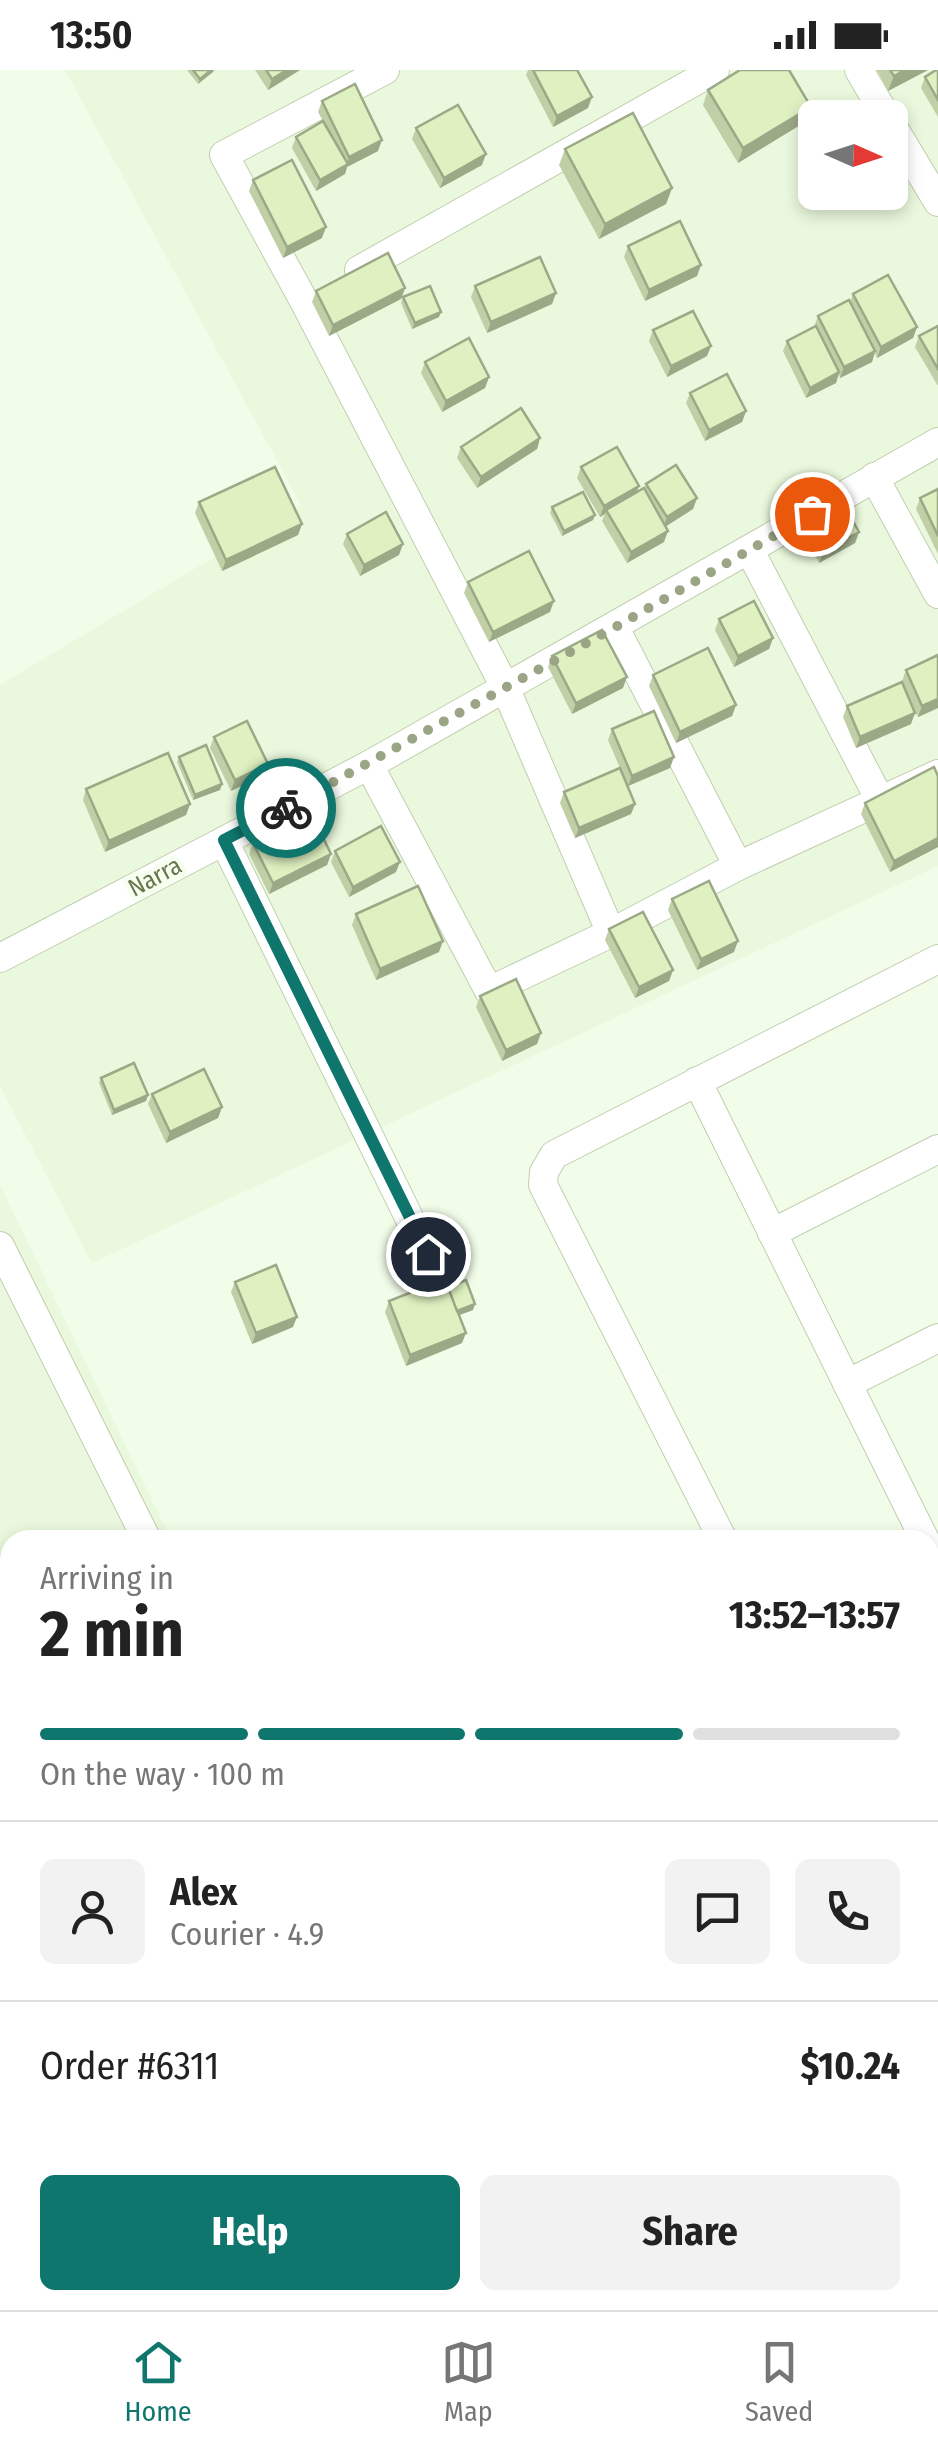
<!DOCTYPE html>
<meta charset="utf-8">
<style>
body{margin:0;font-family:"Fira Sans Condensed",sans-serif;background:#f2f2f2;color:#222;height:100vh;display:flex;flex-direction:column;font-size:38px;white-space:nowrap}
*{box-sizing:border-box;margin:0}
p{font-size:32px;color:#767676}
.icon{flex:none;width:55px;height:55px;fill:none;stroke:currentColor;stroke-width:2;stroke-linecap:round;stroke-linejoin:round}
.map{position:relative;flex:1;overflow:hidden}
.details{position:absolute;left:0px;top:1460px;width:940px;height:780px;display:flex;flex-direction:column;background:#fff;border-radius:30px 30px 0 0;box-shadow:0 5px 15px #0003}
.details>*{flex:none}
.needle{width:65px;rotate:93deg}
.tools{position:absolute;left:798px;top:30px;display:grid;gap:20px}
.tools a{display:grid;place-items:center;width:110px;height:110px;border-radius:15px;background:#fff;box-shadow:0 5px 15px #0003;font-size:50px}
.pin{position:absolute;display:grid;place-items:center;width:85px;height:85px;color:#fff;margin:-42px;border:5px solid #fff;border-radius:50%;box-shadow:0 2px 10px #0007}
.courier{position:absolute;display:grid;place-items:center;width:100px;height:100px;margin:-50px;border:8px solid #0f766e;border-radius:50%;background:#fff;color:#222;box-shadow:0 2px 12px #0007}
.summary em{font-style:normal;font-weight:700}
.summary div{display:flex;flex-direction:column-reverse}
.summary{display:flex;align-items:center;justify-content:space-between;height:170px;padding:0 40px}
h1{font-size:65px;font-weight:700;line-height:75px}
.bar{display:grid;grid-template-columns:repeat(4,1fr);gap:15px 10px;align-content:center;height:120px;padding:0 40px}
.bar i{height:12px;border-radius:8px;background:#e0e0e0}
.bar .current{background:#0f766e}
.bar p{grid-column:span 4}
.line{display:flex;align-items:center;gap:25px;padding:0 40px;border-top:2px solid #e0e0e0}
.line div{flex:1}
.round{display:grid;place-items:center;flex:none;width:105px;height:105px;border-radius:15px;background:#f2f2f2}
.primary-button{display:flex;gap:20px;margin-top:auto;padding:20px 40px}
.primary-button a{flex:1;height:115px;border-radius:15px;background:#0f766e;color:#fff;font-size:40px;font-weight:700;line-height:115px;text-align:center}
.primary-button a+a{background:#f2f2f2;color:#222}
.status{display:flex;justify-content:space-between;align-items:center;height:70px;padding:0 50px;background:#fff;direction:ltr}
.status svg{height:28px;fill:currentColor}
.dock{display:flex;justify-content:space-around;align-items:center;height:140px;border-top:2px solid #e0e0e0;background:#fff;font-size:28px;color:#767676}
.dock a{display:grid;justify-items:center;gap:5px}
.dock .current{color:#0f766e}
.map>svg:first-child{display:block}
.residential{fill:#eaf9dd;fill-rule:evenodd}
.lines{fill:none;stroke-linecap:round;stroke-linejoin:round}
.minor-casing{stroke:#c1ceaf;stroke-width:30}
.minor{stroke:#fff;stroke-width:28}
.wall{fill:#c0cfa6}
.shaded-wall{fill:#9ca987}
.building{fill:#dff1c1;stroke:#9ca987;stroke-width:2.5}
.done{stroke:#99a584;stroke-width:10;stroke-dasharray:0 18}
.route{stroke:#0f766e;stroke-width:12}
.labels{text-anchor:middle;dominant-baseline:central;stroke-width:10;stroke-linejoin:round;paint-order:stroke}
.street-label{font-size:25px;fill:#69764d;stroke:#f6ffef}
</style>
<div class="status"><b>13:50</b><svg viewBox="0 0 49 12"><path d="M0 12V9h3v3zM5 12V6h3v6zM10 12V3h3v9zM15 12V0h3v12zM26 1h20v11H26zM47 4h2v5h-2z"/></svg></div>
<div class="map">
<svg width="938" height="2240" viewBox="0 0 938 2240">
<rect width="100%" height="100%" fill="#f1fce9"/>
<g class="residential">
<path d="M65 0H938V796L92 1193 0 1016V615L301 435ZM815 48H890V122H815Z"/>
<path d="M0 1115 171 1470H10V2230H85L86 2240H0Z"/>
</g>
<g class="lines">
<defs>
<g id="minor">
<path d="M385 0 224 85 304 231 505 617 611 863"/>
<path d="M859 0 887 48"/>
<path d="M890 52 938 132"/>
<path d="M359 200 715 0"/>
<path d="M874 407 938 524"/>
<path d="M750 481 881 732"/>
<path d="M615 558 738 796"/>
<path d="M369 695 489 921 611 863 738 796 938 704"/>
<path d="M224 771 427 1184"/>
<path d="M0 888 369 695 938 372"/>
<path d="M697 1011 925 1470"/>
<path d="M772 1163 938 1079"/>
<path d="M0 1176 147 1470"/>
<path d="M847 1314 938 1268"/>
<path d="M723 1470 543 1115 544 1102 554 1085 938 889"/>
<path d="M930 1481 938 1497"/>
<path d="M0 1500 10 1520"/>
<path d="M0 1865 10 1885"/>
<path d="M930 1877 938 1893"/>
<path d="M930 1936 938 1932"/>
<path d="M930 1988 938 2004"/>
<path d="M85 2230 86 2240"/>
</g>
</defs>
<use href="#minor" class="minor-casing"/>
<use href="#minor" class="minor"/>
</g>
<g class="wall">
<path d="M187 0H214L198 14Z"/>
<path d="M255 0H300L268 20Z"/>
<path d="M528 0H577L588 38 553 57 526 5Z"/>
<path d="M877 0H928L888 21Z"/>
<path d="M938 0V47L921 18 925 7Z"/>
<path d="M708 20 805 52 738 93 703 35Z"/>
<path d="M322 31 378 81 347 97 345 104 316 121 292 78 296 67 323 51 318 42Z"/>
<path d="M416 58 482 95 440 118 412 69Z"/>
<path d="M565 79 672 118 666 134 599 169 559 95Z"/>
<path d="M253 110 322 168 283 188 249 121Z"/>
<path d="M628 176 697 206 645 231 624 187Z"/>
<path d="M475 216 556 223 552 234 487 263 471 227Z"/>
<path d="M405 218 401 229 329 266 312 232 316 221Z"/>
<path d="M853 224 917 257 913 268 877 288 875 283 872 292 840 308 839 305 836 313 806 328 783 281 787 271 814 257 818 246 850 232Z"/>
<path d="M403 227 439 247 412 259 401 233Z"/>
<path d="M938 256V316L915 277 919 266Z"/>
<path d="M653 260 711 276 707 286 667 307 649 271Z"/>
<path d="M425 292 489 307 485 318 442 342 421 303Z"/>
<path d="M690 323 746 341 742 352 705 371 686 333Z"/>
<path d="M540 368 537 379 477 418 457 388 461 377Z"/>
<path d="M581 397 637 422 644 419 646 414 697 428 693 439 665 457 664 472 627 493 602 451 605 444 600 447 577 408Z"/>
<path d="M938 419V484L916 439 920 428Z"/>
<path d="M199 432 302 454 298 465 222 501 195 443Z"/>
<path d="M552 437 595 445 593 450 562 466 550 443Z"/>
<path d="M805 450 859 462 855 473 819 493 802 460Z"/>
<path d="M347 464 399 485 360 506 343 474Z"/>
<path d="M468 512 550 542 489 572 464 523Z"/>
<path d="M719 549 773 568 769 579 734 597 715 560Z"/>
<path d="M938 585V638L918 647 902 611 906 600Z"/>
<path d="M552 586 623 618 572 644 548 597Z"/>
<path d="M653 605 736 635 732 646 676 673 649 616Z"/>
<path d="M847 636 911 654 856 678 843 647Z"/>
<path d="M612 659 670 698 628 716 635 734 631 744 575 768 560 733 564 722 620 698 608 670Z"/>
<path d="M214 667 264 705 231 721 210 678Z"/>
<path d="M179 687 222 714 220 720 193 730 177 692Z"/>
<path d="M938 706V777L890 802 861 744 865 733Z"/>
<path d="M86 719 190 734 186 745 105 782 83 730Z"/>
<path d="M253 773 331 784 327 795 269 824 249 784Z"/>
<path d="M335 781 396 802 349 827 331 792Z"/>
<path d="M672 829 734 882 697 900 668 840Z"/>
<path d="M356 844 439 882 376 910 352 855Z"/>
<path d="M609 859 673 900 669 911 635 928 605 870Z"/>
<path d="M480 926 541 963 537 974 502 991 476 937Z"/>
<path d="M101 1008 148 1025 146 1031 112 1045 99 1013Z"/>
<path d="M152 1024 222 1037 218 1048 166 1073 148 1034Z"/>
<path d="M235 1212 293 1257 252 1274 231 1222Z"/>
<path d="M448 1217 473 1240 459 1245 462 1273 406 1296 385 1242 389 1231Z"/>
<path d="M938 2102V2240H902L899 2230H930L938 2126 931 2110 933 2105Z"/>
<path d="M800 2230H861L859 2236 847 2240H804Z"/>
</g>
<g class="shaded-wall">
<path d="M211 0H214L213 2 198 14 200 9Z"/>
<path d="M287 0H300L268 20 272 9Z"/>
<path d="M905 0H928L888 21 894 6Z"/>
<path d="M592 27 588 38 553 57 557 46Z"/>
<path d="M811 37 805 52 738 93 743 78Z"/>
<path d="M382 70 378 81 347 97 345 104 316 121 320 110 347 95 349 87Z"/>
<path d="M486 84 482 95 440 118 444 108Z"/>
<path d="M672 118 666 134 599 169 605 154Z"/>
<path d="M326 157 322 168 283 188 287 177Z"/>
<path d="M701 195 697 206 645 231 649 220Z"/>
<path d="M405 218 401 229 329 266 333 255Z"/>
<path d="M556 223 552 234 487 263 491 252Z"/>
<path d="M441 242 439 247 412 259 415 253Z"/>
<path d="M917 257 913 268 877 288 881 277Z"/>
<path d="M711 276 707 286 667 307 671 296Z"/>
<path d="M875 281 872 292 840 308 844 297Z"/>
<path d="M839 302 836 313 806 328 810 318Z"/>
<path d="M489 307 485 318 442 342 446 331Z"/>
<path d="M746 341 742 352 705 371 709 360Z"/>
<path d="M540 368 537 379 477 418 481 407Z"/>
<path d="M639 416 635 427 606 440 605 444 600 447 604 436Z"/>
<path d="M697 428 693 439 663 458 667 447Z"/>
<path d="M595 445 593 450 562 466 564 461Z"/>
<path d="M302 454 298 465 222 501 226 490Z"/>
<path d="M668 461 664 472 627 493 631 482Z"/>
<path d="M859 462 855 473 819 493 823 482Z"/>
<path d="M403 474 399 485 360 506 364 495Z"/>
<path d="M554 531 550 542 489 572 493 562Z"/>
<path d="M773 568 769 579 734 597 738 586Z"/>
<path d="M627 607 623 618 572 644 576 633Z"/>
<path d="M938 629V638L918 647 922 636Z"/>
<path d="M736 635 732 646 676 673 680 662Z"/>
<path d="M915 643 911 654 856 678 860 667Z"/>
<path d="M674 687 670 698 628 716 632 706Z"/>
<path d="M268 694 264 705 231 721 235 710Z"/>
<path d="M222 714 220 720 193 730 195 725Z"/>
<path d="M190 734 186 745 105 782 109 771Z"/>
<path d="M635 734 631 744 575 768 579 758Z"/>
<path d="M938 768V777L890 802 894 791Z"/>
<path d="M331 784 327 795 269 824 273 813Z"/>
<path d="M400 792 396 802 349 827 353 817Z"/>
<path d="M443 871 439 882 376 910 380 899Z"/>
<path d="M738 871 734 882 697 900 701 889Z"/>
<path d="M673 900 669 911 635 928 639 917Z"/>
<path d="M541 963 537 974 502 991 506 980Z"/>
<path d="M148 1025 146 1031 112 1045 114 1040Z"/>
<path d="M222 1037 218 1048 166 1073 170 1062Z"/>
<path d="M475 1234 473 1240 454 1247 456 1241Z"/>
<path d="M297 1247 293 1257 252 1274 256 1263Z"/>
<path d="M466 1263 462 1273 406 1296 410 1285Z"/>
<path d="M938 2185V2195L930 2197V2188Z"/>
<path d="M758 2230H768L744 2240H739L740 2237Z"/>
<path d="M848 2230H861L859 2236 847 2240H819Z"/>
<path d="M938 2233V2240H917Z"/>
</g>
<g class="building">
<path d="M193 0H211L200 9Z"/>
<path d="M266 0H287L272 9Z"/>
<path d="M533 0H577L592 27 557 46Z"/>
<path d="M740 0H789L811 37 743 78 708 20Z"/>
<path d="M890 0H905L894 6Z"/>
<path d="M936 0H938V30L925 7Z"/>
<path d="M355 14 382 70 349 87 322 31Z"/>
<path d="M458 35 486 84 444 108 416 58Z"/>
<path d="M633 43 672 118 605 154 565 79Z"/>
<path d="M323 51 348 94 320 110 296 67Z"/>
<path d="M292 90 326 157 287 177 253 110Z"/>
<path d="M680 151 701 195 649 220 628 176Z"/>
<path d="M388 183 405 218 333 255 316 221Z"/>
<path d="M540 187 556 223 491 252 475 216Z"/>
<path d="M888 205 917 257 881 277 853 224Z"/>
<path d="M430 216 441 242 415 253 403 227Z"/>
<path d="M849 230 875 281 844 297 818 246Z"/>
<path d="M693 241 711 276 671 296 653 260Z"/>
<path d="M816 256 839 302 810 318 787 271Z"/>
<path d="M938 256V299L919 266Z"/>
<path d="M469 268 489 307 446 331 425 292Z"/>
<path d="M727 304 746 341 709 360 690 323Z"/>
<path d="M521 338 540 368 481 407 461 377Z"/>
<path d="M617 377 639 416 604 436 581 397Z"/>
<path d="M676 395 697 428 667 447 646 414Z"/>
<path d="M275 397 302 454 226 490 199 432Z"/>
<path d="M644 418 668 461 631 482 606 440Z"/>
<path d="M938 419V466L920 428Z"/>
<path d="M583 422 595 445 564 461 552 437Z"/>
<path d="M841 430 859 462 823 482 805 450Z"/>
<path d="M386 442 403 474 364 495 347 464Z"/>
<path d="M529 481 554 531 493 562 468 512Z"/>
<path d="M754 531 773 568 738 586 719 549Z"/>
<path d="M602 560 627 607 576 633 552 586Z"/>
<path d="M708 578 736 635 680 662 653 605Z"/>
<path d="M938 585V629L922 636 906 600Z"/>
<path d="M902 612 915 643 860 667 847 636Z"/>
<path d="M654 641 674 687 632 706 612 659Z"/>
<path d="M247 651 268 694 235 710 214 667Z"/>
<path d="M206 675 222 714 195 725 179 687Z"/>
<path d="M168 683 190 734 109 771 86 719Z"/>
<path d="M934 697 938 706V768L894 791 865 733Z"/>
<path d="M620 698 635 734 579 758 564 722Z"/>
<path d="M311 743 331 784 273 813 253 773Z"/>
<path d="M381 756 400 792 353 817 335 781Z"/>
<path d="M709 811 738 871 701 889 672 829Z"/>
<path d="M418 816 443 871 380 899 356 844Z"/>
<path d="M643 842 673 900 639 917 609 859Z"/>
<path d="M516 909 541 963 506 980 480 926Z"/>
<path d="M134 993 148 1025 114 1040 101 1008Z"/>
<path d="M204 999 222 1037 170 1062 152 1024Z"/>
<path d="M276 1195 297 1247 256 1263 235 1212Z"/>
<path d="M445 1209 466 1263 410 1285 389 1231Z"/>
<path d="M466 1210 475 1234 457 1241 448 1217Z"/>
<path d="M938 2102V2117L933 2105Z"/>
<path d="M938 2126V2185L930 2188V2129Z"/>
<path d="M938 2191V2233L917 2240H909L906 2230H930V2194Z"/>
<path d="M555 2230H570L574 2240H530Z"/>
<path d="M604 2230H622L626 2240H582Z"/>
<path d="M738 2230H758L740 2237Z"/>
<path d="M808 2230H848L819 2240H811Z"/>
</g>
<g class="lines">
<path class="done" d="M286 738 614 558 812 444"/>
<path class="route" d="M286 738 224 770 428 1184"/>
</g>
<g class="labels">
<g class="street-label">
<text transform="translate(155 807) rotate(-28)">Narra</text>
</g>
</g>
</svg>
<div class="tools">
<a><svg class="needle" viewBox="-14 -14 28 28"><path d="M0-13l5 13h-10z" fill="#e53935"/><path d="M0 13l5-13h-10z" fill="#767676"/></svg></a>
</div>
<div class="pin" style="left:812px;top:444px;background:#ea580c"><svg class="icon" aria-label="bag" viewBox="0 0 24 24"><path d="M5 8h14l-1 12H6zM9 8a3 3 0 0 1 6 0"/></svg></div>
<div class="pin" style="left:428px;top:1184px;background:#1f2937"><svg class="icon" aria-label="home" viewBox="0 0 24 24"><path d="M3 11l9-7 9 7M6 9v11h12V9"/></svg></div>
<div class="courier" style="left:286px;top:738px"><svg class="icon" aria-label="bike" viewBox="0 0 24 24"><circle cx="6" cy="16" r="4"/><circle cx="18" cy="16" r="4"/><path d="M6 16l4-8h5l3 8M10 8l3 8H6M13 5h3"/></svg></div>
<section class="details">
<div class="summary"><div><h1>2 min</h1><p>Arriving in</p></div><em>13:52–13:57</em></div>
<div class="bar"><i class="current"></i><i class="current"></i><i class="current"></i><i></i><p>On the way · 100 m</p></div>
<div class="line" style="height:180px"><a class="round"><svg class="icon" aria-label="person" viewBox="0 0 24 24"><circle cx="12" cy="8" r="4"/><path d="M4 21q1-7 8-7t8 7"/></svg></a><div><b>Alex</b><p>Courier · 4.9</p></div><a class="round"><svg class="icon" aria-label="chat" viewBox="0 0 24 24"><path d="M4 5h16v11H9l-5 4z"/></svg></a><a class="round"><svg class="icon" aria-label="phone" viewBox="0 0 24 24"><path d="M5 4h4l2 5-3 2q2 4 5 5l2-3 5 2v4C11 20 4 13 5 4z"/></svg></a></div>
<div class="line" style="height:130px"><div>Order #6311</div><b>$10.24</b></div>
<div class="primary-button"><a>Help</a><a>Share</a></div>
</section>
</div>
<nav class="dock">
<a class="current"><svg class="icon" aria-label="home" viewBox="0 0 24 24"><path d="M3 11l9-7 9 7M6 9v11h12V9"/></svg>Home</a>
<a><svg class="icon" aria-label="map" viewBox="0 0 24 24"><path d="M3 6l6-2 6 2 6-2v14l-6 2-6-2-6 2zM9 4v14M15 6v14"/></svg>Map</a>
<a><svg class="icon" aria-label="saved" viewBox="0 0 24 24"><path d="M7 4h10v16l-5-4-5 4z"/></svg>Saved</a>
</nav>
